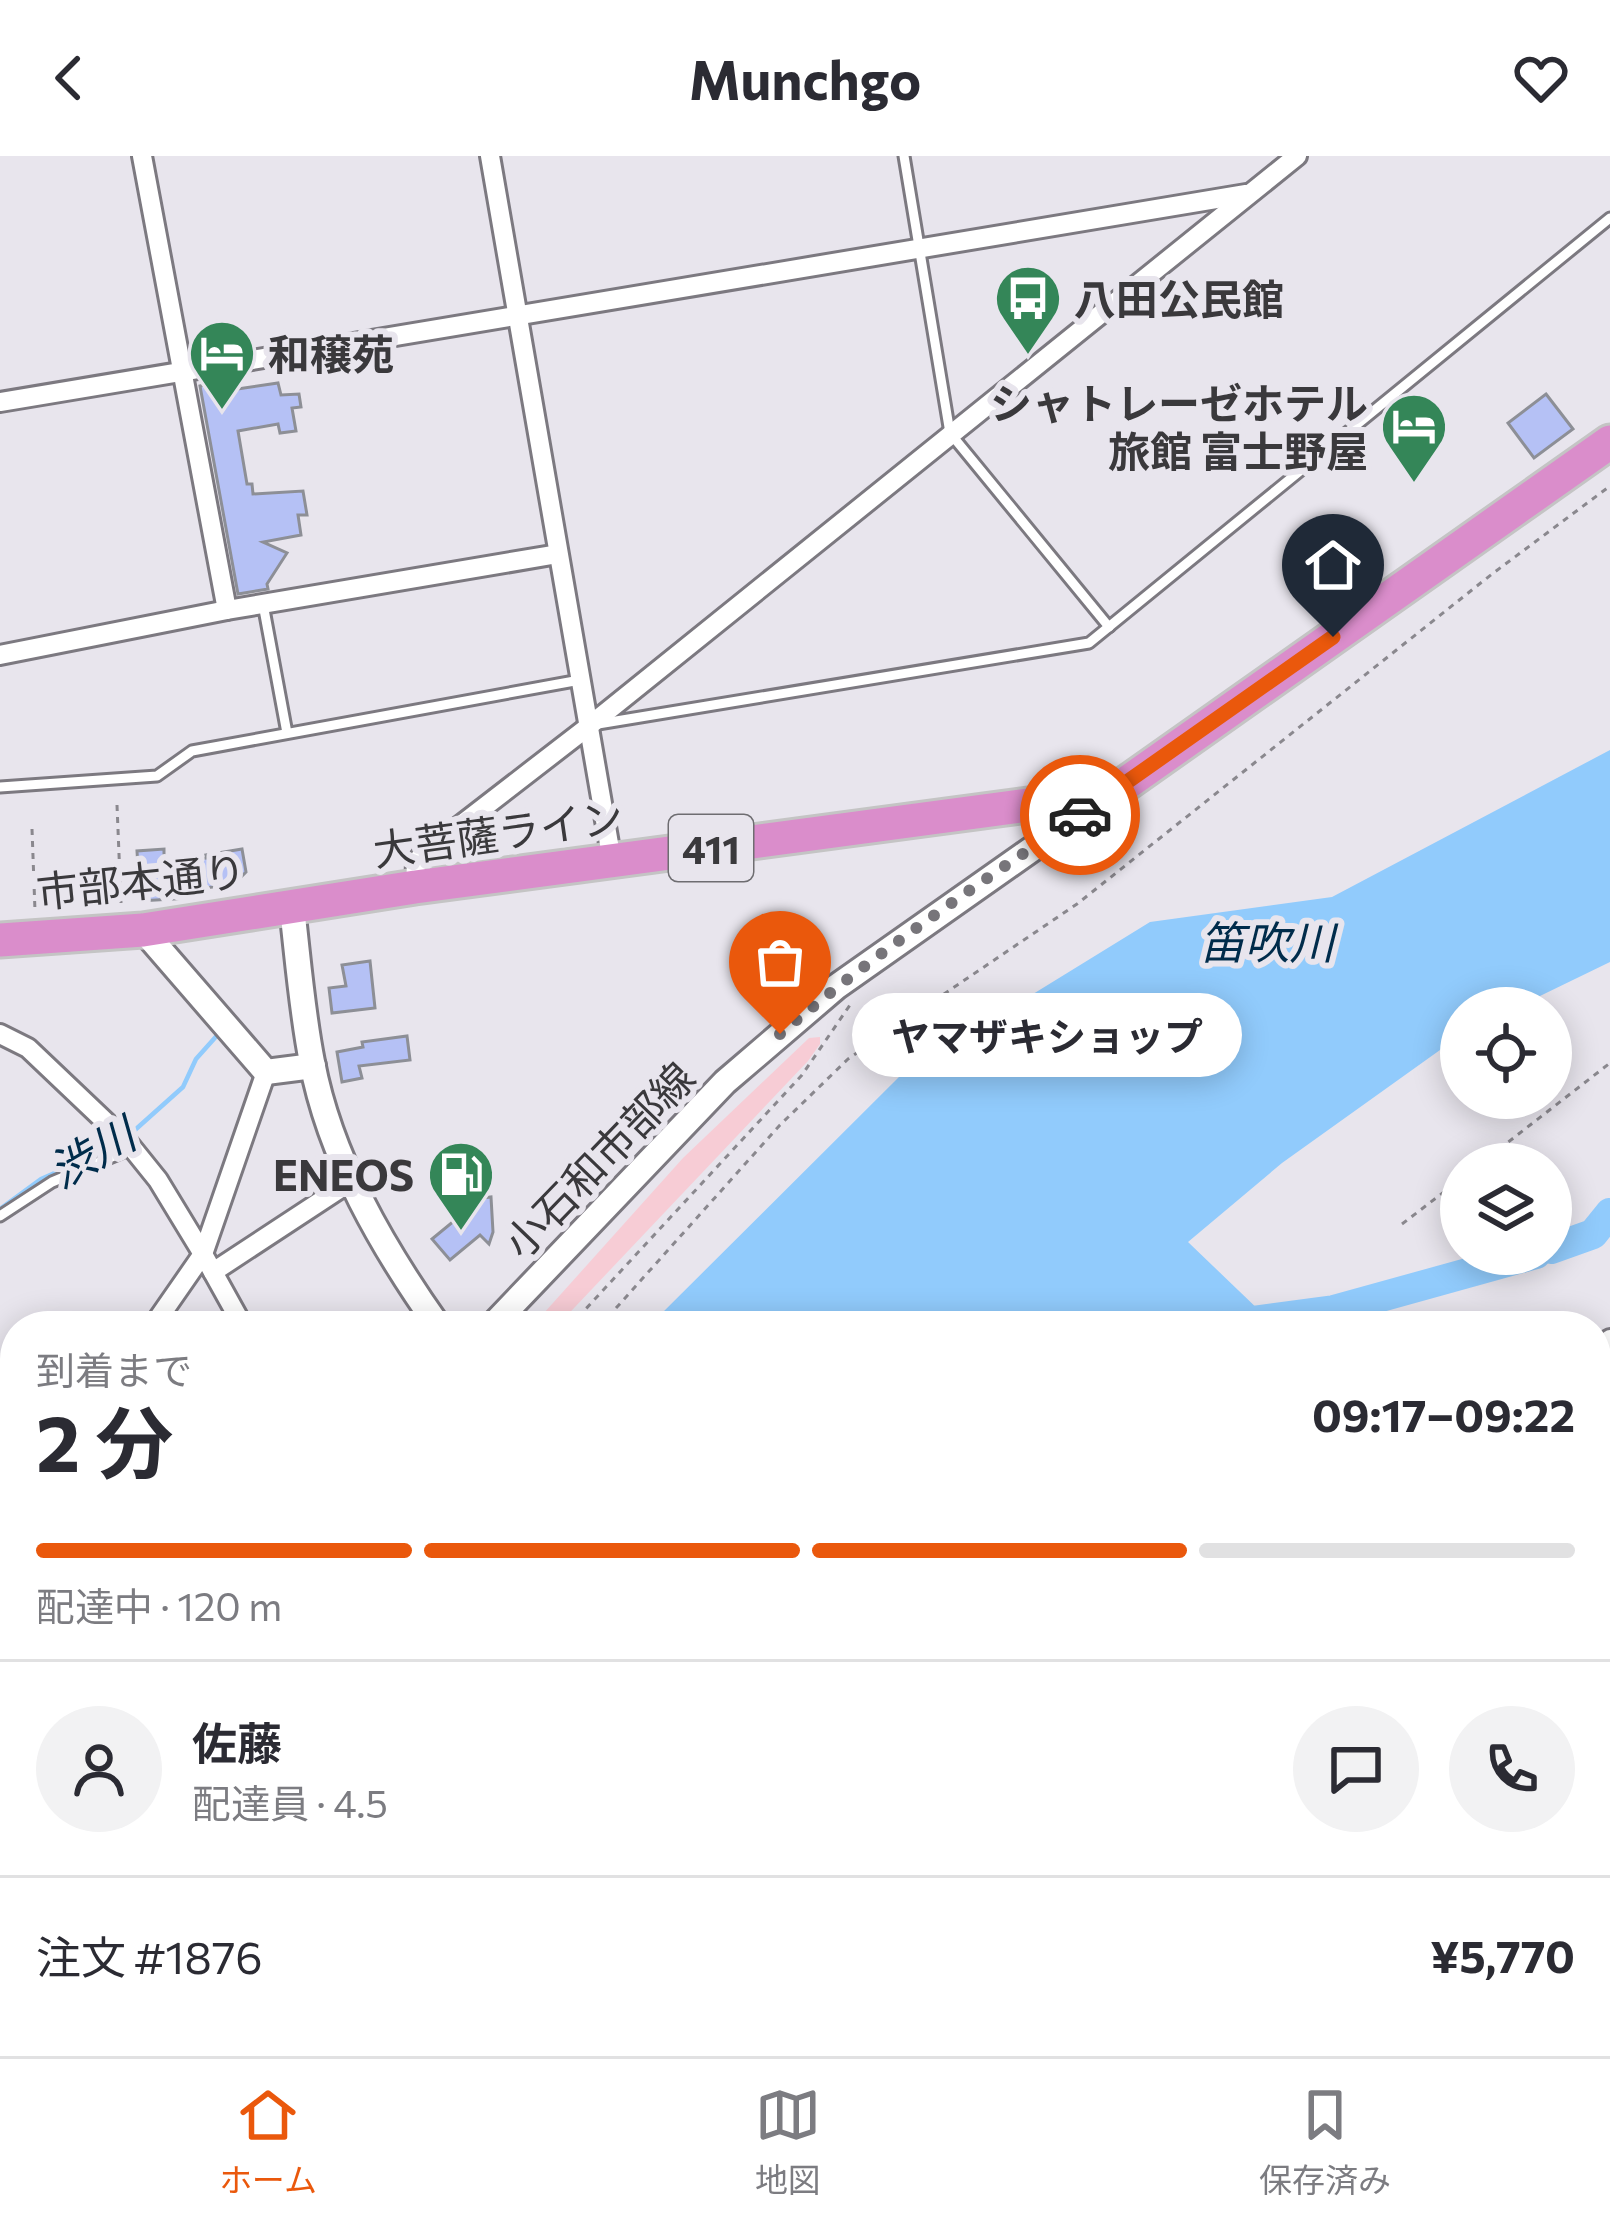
<!DOCTYPE html>
<html lang="ja">
<meta charset="utf-8">
<style>
body{margin:0;font-family:Commissioner,"Noto Sans JP",sans-serif;background:#f2f2f3;color:#2b2b33;height:100vh;display:flex;flex-direction:column;font-size:45px;white-space:nowrap}
*{box-sizing:border-box;margin:0}
p{font-size:39px;color:#7c7c81}
.icon{flex:none;width:66px;height:66px;fill:none;stroke:currentColor;stroke-width:2;stroke-linecap:round;stroke-linejoin:round}
.map{position:relative;flex:1;overflow:hidden}
.side{position:absolute;left:0px;top:1155px;width:1611px;height:747px;display:flex;flex-direction:column;background:#fff;border-radius:48px 48px 0 0;box-shadow:0 6px 30px #0003}
.side>*{flex:none}
.buttons{position:absolute;left:1440px;top:831px;display:grid;gap:24px}
.buttons a{display:grid;place-items:center;width:132px;height:132px;border-radius:50%;background:#fff;box-shadow:0 6px 30px #0003;font-size:60px}
.pin{position:absolute;display:grid;place-items:center;width:102px;height:102px;color:#fff;margin:-123px -51px;border-radius:50% 50% 50% 0;rotate:-45deg;box-shadow:0 0 12px #0007}
.pin .icon{rotate:45deg}
.courier{position:absolute;display:grid;place-items:center;width:120px;height:120px;margin:-60px;border:9px solid #ea580c;border-radius:50%;background:#fff;color:#222;box-shadow:0 3px 15px #0007}
.bubble{position:absolute;height:84px;border-radius:42px;background:#fff;box-shadow:0 6px 30px #0003;font-size:39px;font-weight:700;line-height:84px;text-align:center}
.summary em{font-style:normal;font-weight:700}
.summary div{display:flex;flex-direction:column-reverse}
.summary{display:flex;align-items:center;justify-content:space-between;height:204px;padding:0 36px}
h1{font-size:78px;font-weight:700;line-height:90px}
.bar{display:grid;grid-template-columns:repeat(4,1fr);gap:18px 12px;align-content:center;height:144px;padding:0 36px}
.bar i{height:15px;border-radius:9px;background:#e1e1e2}
.bar .selected{background:#ea580c}
.bar p{grid-column:span 4}
.line{display:flex;align-items:center;gap:30px;padding:0 36px;border-top:3px solid #e1e1e2}
.line div{flex:1}
.round{display:grid;place-items:center;flex:none;width:126px;height:126px;border-radius:63px;background:#f2f2f3}
header{display:flex;justify-content:space-between;align-items:center;height:156px;padding:0 36px;background:#fff;font-size:54px;font-weight:700}
.tabs{display:flex;justify-content:space-around;align-items:center;height:168px;border-top:3px solid #e1e1e2;background:#fff;font-size:33px;color:#7c7c81}
.tabs a{display:grid;justify-items:center;gap:6px}
.tabs .selected{color:#ea580c}
.map>svg:first-child{display:block}
.green{fill:#f7ccd5}
.water{fill:#91cbfc}
.lines{fill:none;stroke-linecap:round;stroke-linejoin:round}
.stream{stroke:#91cbfc;stroke-width:4.5}
.river{stroke:#91cbfc;stroke-width:30}
.building{fill:#b5c1f5;stroke:#8d8f96;stroke-width:3}
.lane-casing{stroke:#7c7980;stroke-width:15}
.street-casing{stroke:#7c7980;stroke-width:24}
.secondary-casing{stroke:#7c7980;stroke-width:30}
.highway-casing{stroke:#c4c4c4;stroke-width:39}
.path{stroke:#8a888e;stroke-width:3;stroke-dasharray:6 6;stroke-linecap:butt}
.lane{stroke:#fff;stroke-width:9}
.street{stroke:#fff;stroke-width:18}
.secondary{stroke:#fff;stroke-width:24}
.highway{stroke:#da8dcb;stroke-width:33}
.done{stroke:#77757a;stroke-width:12;stroke-dasharray:0 21.6}
.route{stroke:#ea580c;stroke-width:15}
.labels{text-anchor:middle;dominant-baseline:central;stroke-width:12;stroke-linejoin:round;paint-order:stroke}
.shield{fill:#e8e5ed;stroke:#6e6d71;stroke-width:3}
.shield-label{font-size:39px;font-weight:bold;fill:#3a393c}
.poi-label{font-size:42px;font-weight:bold;fill:#3a393c;stroke:#e8e5ed;text-anchor:start}
.street-label{font-size:42px;fill:#3a393c;stroke:#e8e5ed}
.water-label{font-size:45px;font-style:italic;fill:#002c4b;stroke:#e8e5ed}
</style>
<header><svg class="icon" aria-label="back" viewBox="0 0 24 24"><path d="M15 5l-7 7 7 7"/></svg>Munchgo<svg class="icon" aria-label="heart" viewBox="0 0 24 24"><path d="M12 20l-8-8c-3-5 5-10 8-4 3-6 11-1 8 4z"/></svg></header>
<div class="map">
<svg width="1610" height="1900" viewBox="0 0 1610 1900">
<rect width="100%" height="100%" fill="#e8e5ed"/>
<path class="green" d="M820 881V888L808 905 557 1170 535 1167 683 1002 809 882Z"/>
<g class="water">
<path d="M1610 594V806L1515 852H1461V879L1282 1007 1188 1086 1263 1158 1256 1170H649L900 920 1150 766 1332 741Z"/>
<path d="M30 1887H420L408 1900H20Z"/>
</g>
<g class="lines">
<g class="stream">
<path d="M126 982 183 931 196 903 221 875"/>
<path d="M0 1053 41 1023 118 989"/>
<path d="M1596 1227 1610 1217"/>
<path d="M1596 1350 1610 1358"/>
</g>
<g class="river">
<path d="M1551 1093 1593 1078 1610 1057"/>
<path d="M1215 1170 1334 1154 1536 1098"/>
</g>
</g>
<g class="building">
<path d="M223 225 224 235 278 227 281 239 299 238 301 251 292 252 296 275 280 277 278 268 238 275 247 328H252L253 338 303 335 307 359H298L301 379 263 386 287 397 267 428 268 433 238 438 200 230Z"/>
<path d="M1546 238 1573 273 1534 302 1508 267Z"/>
<path d="M164 693V704L207 702 206 699 242 693 246 716 235 727 189 735V742L140 745 137 695Z"/>
<path d="M370 805 375 852 332 857 329 832 346 830 342 809Z"/>
<path d="M407 880 410 904 359 910 362 922 342 926 337 896 363 891 362 886Z"/>
<path d="M491 1041 493 1076 489 1088 480 1079 450 1104 432 1083 465 1056 463 1044Z"/>
<path d="M6 1511 15 1518V1594L0 1618V1520Z"/>
</g>
<g class="lines">
<defs>
<g id="lane">
<path d="M904 0 950 277 1109 471"/>
<path d="M263 448 287 577"/>
<path d="M598 568 1089 487 1610 62"/>
<path d="M0 631 157 620 192 595 580 524"/>
<path d="M0 1060 52 1026 133 992"/>
<path d="M0 1270 15 1280"/>
<path d="M1596 1813 1610 1817"/>
<path d="M1596 1825 1610 1828"/>
</g>
<g id="street">
<path d="M142 0 227 454"/>
<path d="M490 0 612 705"/>
<path d="M0 246 1246 38"/>
<path d="M0 499 227 454 558 398"/>
<path d="M415 731 416 707 422 699 589 570 1297 0"/>
<path d="M0 878 28 892 129 988 158 1024 203 1098 243 1170"/>
<path d="M213 1116 353 1024"/>
<path d="M153 1170 203 1098 266 916"/>
<path d="M1596 1194 1610 1183"/>
<path d="M0 1393 15 1367"/>
<path d="M1596 1806 1610 1729"/>
<path d="M869 1887 883 1900"/>
<path d="M1068 1887 1077 1900"/>
<path d="M1575 1900 1578 1887"/>
</g>
<g id="secondary">
<path d="M292 752C298 803 302 856 312 906 330 1002 383 1092 438 1170"/>
<path d="M143 774 266 916 313 910"/>
<path d="M492 1170 725 926 836 831 1106 641"/>
<path d="M0 1769 15 1749"/>
<path d="M1155 1887 1198 1900"/>
<path d="M686 1900 700 1887"/>
</g>
<path id="highway" d="M0 784 143 774 415 731 1111 638 1610 286"/>
</defs>
<use href="#lane" class="lane-casing"/>
<use href="#street" class="street-casing"/>
<use href="#secondary" class="secondary-casing"/>
<use href="#highway" class="highway-casing"/>
<g class="path">
<path d="M117 649 121 747"/>
<path d="M32 673 35 755"/>
<path d="M1480 1008 1610 907"/>
<path d="M1402 1068 1461 1023"/>
<path d="M570 1170 802 919 852 846"/>
<path d="M600 1170 780 969 848 903 1077 748 1492 418 1610 330"/>
<path d="M0 1854 15 1835"/>
</g>
<use href="#lane" class="lane"/>
<use href="#street" class="street"/>
<use href="#secondary" class="secondary"/>
<use href="#highway" class="highway"/>
</g>
<g class="lines">
<path class="done" d="M780 878C875 797 977 729 1080 659"/>
<path class="route" d="M1080 659 1333 481"/>
</g>
<defs>
<symbol id="bus-pin" viewBox="-11 -11 22 30"><path d="M0 17L-7.5 6A9.5 9.5 0 1 1 7.5 6Z" fill="#348658" stroke="#e8e5ed"/><path d="M-5-6H5V4H4V6H2V4H-2V6H-4V4H-5ZM-3.5-4V0h7V-4ZM-3.5 1.2v1.5H-2V1.2ZM2 1.2v1.5H3.5V1.2Z" fill="#fff"/></symbol>
<symbol id="hotel-pin" viewBox="-11 -11 22 30"><path d="M0 17L-7.5 6A9.5 9.5 0 1 1 7.5 6Z" fill="#348658" stroke="#e8e5ed"/><path d="M-6-4.5h1.5V1H6V5H4.5V3h-9V5H-6ZM-4 0a1.8 1.8 0 1 1 3.6 0ZM.5 0V-2.5h3Q6-2.5 6 0Z" fill="#fff"/></symbol>
<symbol id="fuel-pin" viewBox="-11 -11 22 30"><path d="M0 17L-7.5 6A9.5 9.5 0 1 1 7.5 6Z" fill="#348658" stroke="#e8e5ed"/><path d="M-5.5-6h7V0h2V4h1.3V-2.5L3-4.5l.8-.8L6-3V5H2.5V1h-1V6h-7ZM-4.2-4.7v3.2H.2V-4.7Z" fill="#fff"/></symbol>
</defs>
<g fill-rule="evenodd">
<use href="#bus-pin" x="990" y="104" width="76" height="104"/>
<use href="#hotel-pin" x="184" y="159" width="76" height="104"/>
<use href="#hotel-pin" x="1376" y="232" width="76" height="104"/>
<use href="#fuel-pin" x="423" y="980" width="76" height="104"/>
</g>
<g class="labels">
<rect class="shield" x="669" y="659" width="84" height="66" rx="9"/>
<g class="shield-label">
<text x="711" y="692">411</text>
</g>
<g class="poi-label">
<text x="1074" y="142">八田公民館</text>
<text x="268" y="197">和穣苑</text>
<text x="1368" y="246" text-anchor="end">シャトレーゼホテル<tspan x="1368" dy="48">旅館 富士野屋</tspan></text>
<text x="414" y="1018" text-anchor="end">ENEOS</text>
</g>
<g class="street-label">
<text transform="translate(498 676) rotate(-8)">大菩薩ライン</text>
<text transform="translate(141 724) rotate(-6)">市部本通り</text>
<text transform="translate(598 1003) rotate(-46)">小石和市部線</text>
</g>
<g class="water-label">
<text x="1267" y="784">笛吹川</text>
<text transform="translate(91 995) rotate(-30)">渋川</text>
</g>
</g>
</svg>
<div class="buttons">
<a><svg class="icon" aria-label="locate" viewBox="0 0 24 24"><circle cx="12" cy="12" r="6"/><path d="M12 2v4M12 18v4M2 12h4M18 12h4"/></svg></a>
<a><svg class="icon" aria-label="layers" viewBox="0 0 24 24"><path d="M12 4l9 5-9 5-9-5zM3 14l9 5 9-5"/></svg></a>
</div>
<div class="pin" style="left:780px;top:878px;background:#ea580c"><svg class="icon" aria-label="bag" viewBox="0 0 24 24"><path d="M5 8h14l-1 12H6zM9 8a3 3 0 0 1 6 0"/></svg></div>
<div class="pin" style="left:1333px;top:481px;background:#1f2937"><svg class="icon" aria-label="home" viewBox="0 0 24 24"><path d="M3 11l9-7 9 7M6 9v11h12V9"/></svg></div>
<div class="courier" style="left:1080px;top:659px"><svg class="icon" aria-label="car" viewBox="0 0 24 24"><path d="M5 17H2v-5l4-1 3-4h7l3 4 3 1v5h-3M9 17h6M6 11h13"/><circle cx="7" cy="17" r="2"/><circle cx="17" cy="17" r="2"/></svg></div>
<div class="bubble" style="left:852px;top:837px;width:390px">ヤマザキショップ</div>
<section class="side">
<div class="summary"><div><h1>2 分</h1><p>到着まで</p></div><em>09:17–09:22</em></div>
<div class="bar"><i class="selected"></i><i class="selected"></i><i class="selected"></i><i></i><p>配達中 · 120 m</p></div>
<div class="line" style="height:216px"><a class="round"><svg class="icon" aria-label="person" viewBox="0 0 24 24"><circle cx="12" cy="8" r="4"/><path d="M4 21q1-7 8-7t8 7"/></svg></a><div><b>佐藤</b><p>配達員 · 4.5</p></div><a class="round"><svg class="icon" aria-label="chat" viewBox="0 0 24 24"><path d="M4 5h16v11H9l-5 4z"/></svg></a><a class="round"><svg class="icon" aria-label="phone" viewBox="0 0 24 24"><path d="M5 4h4l2 5-3 2q2 4 5 5l2-3 5 2v4C11 20 4 13 5 4z"/></svg></a></div>
<div class="line" style="height:156px"><div>注文 #1876</div><b>¥5,770</b></div>
</section>
</div>
<nav class="tabs">
<a class="selected"><svg class="icon" aria-label="home" viewBox="0 0 24 24"><path d="M3 11l9-7 9 7M6 9v11h12V9"/></svg>ホーム</a>
<a><svg class="icon" aria-label="map" viewBox="0 0 24 24"><path d="M3 6l6-2 6 2 6-2v14l-6 2-6-2-6 2zM9 4v14M15 6v14"/></svg>地図</a>
<a><svg class="icon" aria-label="saved" viewBox="0 0 24 24"><path d="M7 4h10v16l-5-4-5 4z"/></svg>保存済み</a>
</nav>
